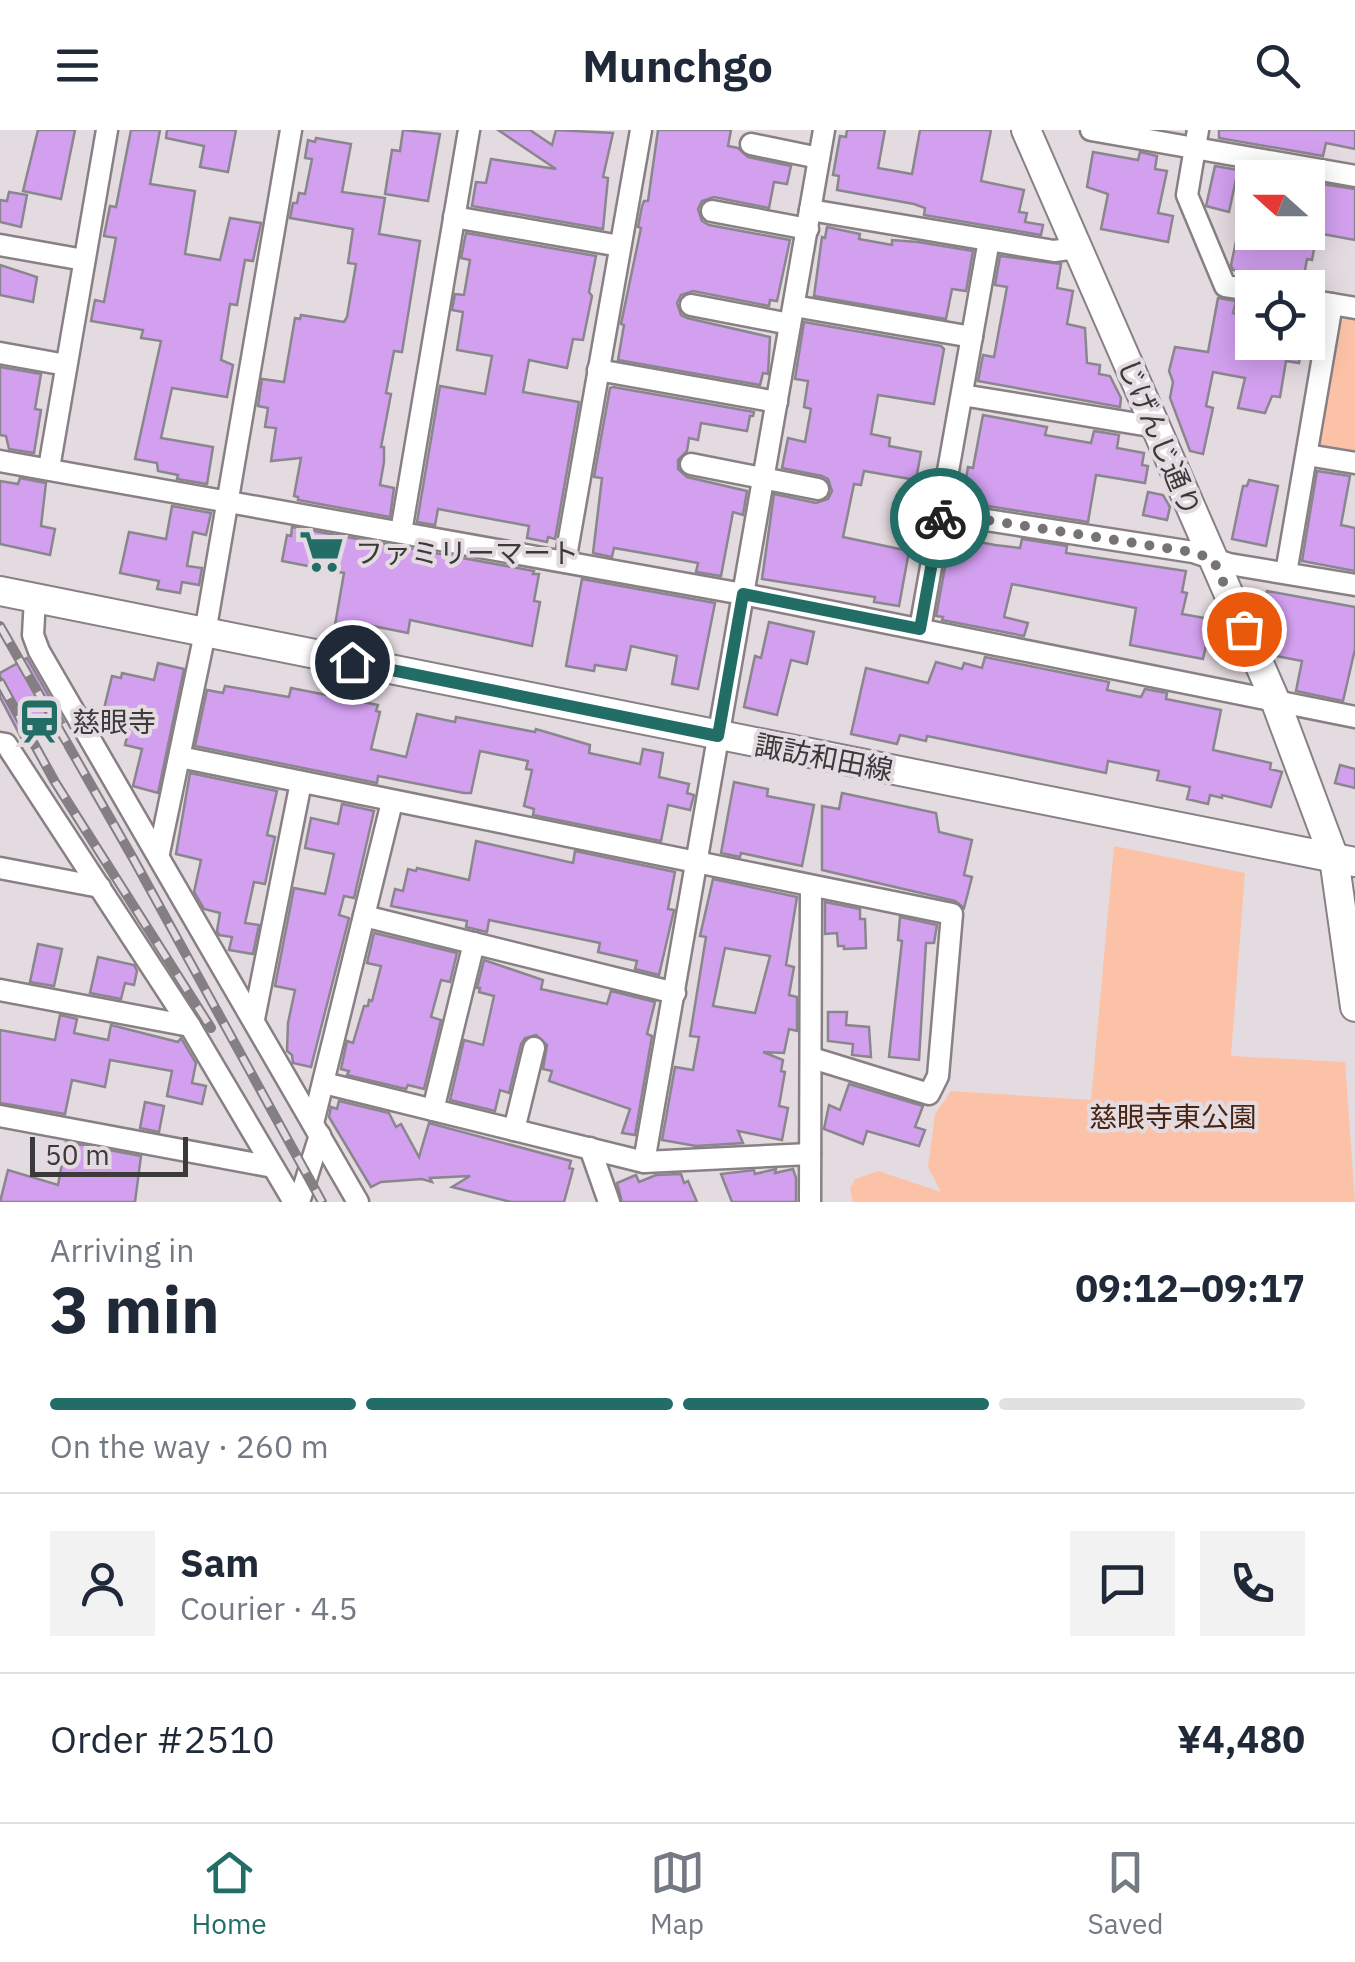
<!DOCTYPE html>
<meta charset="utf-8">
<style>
body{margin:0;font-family:"IBM Plex Sans","Noto Sans JP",sans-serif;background:#f2f2f3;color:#1f2937;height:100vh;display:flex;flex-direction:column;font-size:38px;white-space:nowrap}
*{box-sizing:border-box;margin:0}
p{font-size:32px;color:#747a83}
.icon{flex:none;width:55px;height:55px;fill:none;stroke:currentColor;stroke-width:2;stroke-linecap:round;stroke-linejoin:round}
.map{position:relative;height:1072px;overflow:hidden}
.drawer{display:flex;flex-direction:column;background:#fff;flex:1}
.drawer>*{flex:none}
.needle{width:65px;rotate:291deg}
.buttons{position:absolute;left:1235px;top:30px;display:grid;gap:20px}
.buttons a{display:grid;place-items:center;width:90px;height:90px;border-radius:0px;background:#fff;box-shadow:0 5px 25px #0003;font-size:50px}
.scale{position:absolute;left:30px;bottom:25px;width:158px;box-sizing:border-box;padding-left:10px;border:5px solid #3c393b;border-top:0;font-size:28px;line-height:35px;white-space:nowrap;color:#3c393b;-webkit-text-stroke:8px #e4dbe0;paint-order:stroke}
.pin{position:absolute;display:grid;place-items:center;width:85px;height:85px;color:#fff;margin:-42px;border:5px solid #fff;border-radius:50%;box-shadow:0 2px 10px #0007}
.courier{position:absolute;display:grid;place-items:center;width:100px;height:100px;margin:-50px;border:8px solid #236d67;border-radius:50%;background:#fff;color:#222;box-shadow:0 2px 12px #0007}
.headline em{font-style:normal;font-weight:700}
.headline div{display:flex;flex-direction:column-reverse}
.headline{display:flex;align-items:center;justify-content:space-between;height:170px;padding:0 50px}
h1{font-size:65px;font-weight:700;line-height:75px}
.bar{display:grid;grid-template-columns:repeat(4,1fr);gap:15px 10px;align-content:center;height:120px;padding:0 50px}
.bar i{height:12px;border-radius:8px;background:#e0e1e3}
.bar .on{background:#236d67}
.bar p{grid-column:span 4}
.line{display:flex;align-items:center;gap:25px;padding:0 50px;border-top:2px solid #e0e1e3}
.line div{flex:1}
.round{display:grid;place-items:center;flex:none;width:105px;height:105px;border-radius:0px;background:#f2f2f3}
header{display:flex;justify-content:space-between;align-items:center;height:130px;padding:0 50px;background:#fff;font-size:45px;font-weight:700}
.dock{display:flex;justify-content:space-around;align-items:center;height:140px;border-top:2px solid #e0e1e3;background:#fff;font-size:28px;color:#747a83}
.dock a{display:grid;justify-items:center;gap:5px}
.dock .on{color:#236d67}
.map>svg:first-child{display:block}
.green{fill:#fbc2a7}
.building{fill:#d3a0f0;stroke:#8a868d;stroke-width:2.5;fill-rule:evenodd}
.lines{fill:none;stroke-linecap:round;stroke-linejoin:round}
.street-casing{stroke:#888084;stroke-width:25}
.secondary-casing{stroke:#888084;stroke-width:32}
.street{stroke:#fff;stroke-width:20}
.secondary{stroke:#fff;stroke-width:28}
.rail-casing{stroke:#847f82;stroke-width:10}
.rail{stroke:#e4dbe0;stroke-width:6;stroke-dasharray:19;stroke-linecap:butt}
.done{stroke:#777275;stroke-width:10;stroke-dasharray:0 18}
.route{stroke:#236d67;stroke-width:12}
.labels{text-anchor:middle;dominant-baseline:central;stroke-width:8;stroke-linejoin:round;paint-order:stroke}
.street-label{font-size:28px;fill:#3c393b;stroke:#e4dbe0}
.poi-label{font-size:28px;fill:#3c393b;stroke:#e4dbe0;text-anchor:start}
.park-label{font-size:28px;fill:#482512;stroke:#e4dbe0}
</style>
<header><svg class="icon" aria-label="menu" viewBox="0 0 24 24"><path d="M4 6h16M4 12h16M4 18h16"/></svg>Munchgo<svg class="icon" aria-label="search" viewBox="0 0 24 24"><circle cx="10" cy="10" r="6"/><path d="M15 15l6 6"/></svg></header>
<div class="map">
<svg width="1355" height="1072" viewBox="0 0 1355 1072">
<rect width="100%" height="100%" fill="#e4dbe0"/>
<g class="green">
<path d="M1349 187 1355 189V325L1321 319 1316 313 1337 193Z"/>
<path d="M1114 716 1245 743 1231 926 1345 932 1355 1072H853L850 1058 855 1049 878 1041 941 1062 928 1037 935 984 951 961 1091 970Z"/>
</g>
<g class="building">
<path d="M38 0H75L61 69 23 61Z"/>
<path d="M131 0H160L150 54 195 61 185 124 220 130 230 88 261 93 253 131 245 130 237 175 230 174 221 230 233 235 227 267 172 258 161 308 213 317 207 354 177 349 178 345 158 341 157 333 135 329 161 211 141 208 143 200 91 191 95 170 104 172 116 108 104 106 110 76 116 77Z"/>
<path d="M167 0H236L228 42 200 37 204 16 166 8Z"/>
<path d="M403 0 440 4 428 71 385 64 392 20 400 21Z"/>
<path d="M498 0H530L552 15 556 0 613 3 603 47 608 48 603 99 472 76 476 52 486 53 491 29 556 39Z"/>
<path d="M658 0H731L728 16 738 18 748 27 791 36 787 54 774 52 769 78 714 67 702 71 698 79 702 91 709 95 790 110 777 171 770 170 769 176 693 161 681 165 677 173 681 185 687 188 770 207 768 244 763 243 760 255 618 230 624 195 621 194 641 98 638 97 642 76 644 71H648Z"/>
<path d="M847 0H885L878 38 912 44 920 0H991L981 51 1024 60 1019 82 1027 83 1025 92 1043 95 1041 105 924 85 925 78 914 74 837 60 839 46 833 45 840 6 846 7Z"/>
<path d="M1219 0H1355V19L1326 13 1323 26 1219 8Z"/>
<path d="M316 8 351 14 342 62 385 68 379 104 420 111 402 222 394 221 386 263 391 264 381 317H384V332L380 355 394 358 390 387 298 370V367L294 366 301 328 271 331 276 298 265 297 268 278 258 276 262 249 284 252 295 188 300 189 301 185 344 192 347 187 356 134 348 133 353 99 290 88 293 73H297L299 63 305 64 312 29 305 28 308 10 315 12Z"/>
<path d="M1093 22 1138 30 1140 22 1157 26 1155 39 1167 41 1158 83 1173 86 1168 112 1101 99 1108 64 1087 57Z"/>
<path d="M1215 36 1238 40 1229 82 1206 76Z"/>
<path d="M1308 52 1355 59V110L1317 103 1312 130 1307 129 1302 157 1233 140 1231 135 1245 69 1252 70V102H1317L1308 101Z"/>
<path d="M9 62 27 65 21 97 0 92V70L7 71Z"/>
<path d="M827 97 860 104 859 109 892 115V110L918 112 973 121 966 161 952 159 946 189 814 166 822 107 825 108Z"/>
<path d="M466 103 596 126 589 162 592 166 583 210 573 209 567 238 529 230 523 262 579 272 555 409 548 407 547 412 527 408 529 396 438 379 435 395 417 392 440 256 485 264 492 226 457 220 463 182 452 180 455 164 464 165 470 130 461 128Z"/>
<path d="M1000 126 1061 134 1057 158 1073 161 1067 194 1085 198 1087 233 1100 235 1099 244 1110 246 1121 268 1120 277 978 251 983 225 994 227 1007 157 995 155Z"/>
<path d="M0 135 37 147 33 172 0 165Z"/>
<path d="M1218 168 1236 171 1233 183 1252 190V212H1303L1299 233 1286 231 1280 267 1272 266 1265 283 1238 278 1245 248 1213 242 1206 276 1213 278 1203 324 1190 321 1170 268 1173 252 1169 241 1175 217 1208 222Z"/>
<path d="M804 192 941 216 944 219 934 274 878 265 871 304 890 308 889 316 921 322 916 350 864 341 861 355 854 354 843 407 909 421 899 476 874 472 875 467 762 449 774 364 816 373 828 369 832 361 828 349 822 346 782 338 788 308 805 312 811 279 804 277 808 251 795 249Z"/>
<path d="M0 237 41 244 35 279 41 280 34 323 9 319 6 306 0 305Z"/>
<path d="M613 257 754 282 753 286H750L747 301 701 293 698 310 689 308 687 321 678 330V339L687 347 747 361 743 385 733 382 721 446 696 442 698 433 660 426 614 418 612 427 593 423 602 348 594 347 610 258Z"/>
<path d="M983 285 1047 297 1045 305 1091 313 1094 301 1119 305 1117 318 1144 323 1142 335 1148 336 1145 353 1096 345 1088 392 962 372 968 337 973 338Z"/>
<path d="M1317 341 1350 346 1341 395 1355 398V441L1302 431Z"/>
<path d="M20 348 46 353 41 396 55 399 50 425 0 414V351L18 354Z"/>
<path d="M1249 350 1278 356 1266 416 1232 409 1243 356H1247Z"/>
<path d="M1148 362 1163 365 1170 377 1167 390 1143 385Z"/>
<path d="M172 376 211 383 206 405 193 402 187 436 202 438 199 455 182 452 180 463 157 459 159 451 120 443 129 402 166 409Z"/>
<path d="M292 397 534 441 533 444H539L534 471 540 472 532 516 410 490 408 503 368 495 367 501 335 495 344 443 282 431 287 405 291 406Z"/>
<path d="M952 399 966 402 965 409 995 415 1020 418 1022 409 1067 416 1066 423 1186 441 1182 462 1187 463 1182 484 1216 490 1224 510 1208 507 1203 529 1130 515 1136 478 1012 454 1004 487 1028 493 1024 506 942 490 943 487 936 486Z"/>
<path d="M582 449 715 473 698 559 672 554 677 526 631 516 626 540 595 535 594 541 566 536Z"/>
<path d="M1267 461 1355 477V519L1343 571 1296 561 1302 531 1276 526 1280 506 1268 504 1270 494 1261 493Z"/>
<path d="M769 492 814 502 807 534 791 530 777 585 744 577 755 526 761 528Z"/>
<path d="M985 527 1109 552 1107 560 1141 567 1145 559 1167 563 1166 569 1221 580 1213 620 1271 633 1270 639 1282 642 1271 677 1222 665V668L1210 665 1208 674 1187 669 1190 657 1157 650 1159 641 1108 631 1106 643 927 606 926 611 900 605 897 614 851 604 866 538 928 553 936 532 962 539 964 533 982 538Z"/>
<path d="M27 528 64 592 24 613 0 567V543Z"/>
<path d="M158 533 184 539 158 663 133 656 142 619 125 615 129 598 101 591 112 546 121 548 122 543 154 550Z"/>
<path d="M225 556 289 567 291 558 378 575 376 581 380 582 371 619 406 627 417 584 455 592 456 587 535 602 536 599 590 615 589 623 640 634 643 619 663 623 659 647 689 654 687 663 694 665 690 680 668 675 661 711 533 685 534 679 524 676 532 640 526 639 528 631 480 621 471 663H464L378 646 377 653 195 616 207 560 223 563Z"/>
<path d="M1340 635 1355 639V658L1335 653Z"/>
<path d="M190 643 277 661 267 705 275 707 265 754 254 752 245 793 259 795 253 824 229 820 232 807 219 805 217 801 220 783 204 779 194 762 201 730 176 724Z"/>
<path d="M734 652 768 659 767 666 814 675 802 736 741 723 740 727 721 723Z"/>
<path d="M842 663 936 683 939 702 972 710 964 745 972 747 964 778 955 771 822 740V676L839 679Z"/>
<path d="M342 674 374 681 354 768 344 766 339 785 349 788 311 937 293 933 292 925 287 921 288 893 295 860 275 856 294 758 325 764 334 724 305 718 311 688 338 694Z"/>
<path d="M476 711 573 733 575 721 675 742 668 779 674 780 659 845 635 839 637 831 598 822 600 813 489 790 487 802 466 797 467 791 391 776 395 759 403 761 408 739 416 741 417 738 469 750Z"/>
<path d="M713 749 797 767 786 835 794 837 789 865 797 867V901L789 899 784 923 763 922 783 930 781 941 785 942 779 976 788 978 782 1010 738 1001 743 1013 696 1016 662 1010 675 937 693 940 699 907 690 906 706 807 700 806ZM725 818 770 826 755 883 713 876Z"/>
<path d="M825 772 860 779V789H865L866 818 844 819V816H838L837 803 825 804Z"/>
<path d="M900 787 937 795 934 813H926L919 930 889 927 902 811 898 810Z"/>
<path d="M374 803 457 823 450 852 441 850 431 887 441 890 424 959 408 955 406 959 347 945 349 941 341 939 347 911 353 913 364 876H368L369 870 372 871 381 836 367 833Z"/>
<path d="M38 814 62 819 54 856 30 852Z"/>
<path d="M98 827 134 835 137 841 134 855 125 853 121 869 90 863Z"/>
<path d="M484 830 543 850 541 859 607 874 611 861 655 872 647 904 652 906 635 1005 622 1003 630 979 549 951 552 941 543 939 547 915 536 905 525 908 521 914 509 963 500 960 495 981 450 970 464 910 483 915 494 866 479 862 480 858H477Z"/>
<path d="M828 882H847L846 895 869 897 871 927 852 925 853 914 828 911Z"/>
<path d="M60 885 77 889 74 903 108 910 111 895 178 912 181 908 196 933 192 953 206 956 202 974 167 966 172 941 110 930 105 957 72 950 65 984 0 973V900L55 910Z"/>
<path d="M849 954 923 976 915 997 925 1000 919 1016 867 1001 863 1014 824 999 829 975 840 980Z"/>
<path d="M339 971 389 983 396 997 401 994 419 1027 429 993 571 1031 569 1038 573 1039 564 1072H511L452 1057 470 1046 430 1048 432 1052 422 1049 381 1052 371 1057 329 987 331 977 337 979Z"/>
<path d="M145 972 164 976 159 1002 140 998Z"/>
<path d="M66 1012 141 1026 135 1072H0L8 1040 58 1055Z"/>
<path d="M776 1039 775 1043 793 1039 796 1048V1072H732L721 1044 754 1040 755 1044Z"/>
<path d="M681 1044 684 1053 688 1051 697 1072H622L617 1053 636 1045 639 1052 656 1045Z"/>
</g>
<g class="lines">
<defs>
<g id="street">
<path d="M1091 0 1355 46"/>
<path d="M1198 0 1187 65 1225 156 1252 160"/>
<path d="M751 14 819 28"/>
<path d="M810 80 1054 121 1077 118"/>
<path d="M712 81 808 99"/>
<path d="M454 87 620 116"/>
<path d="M0 115 84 130"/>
<path d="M1308 170 1355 178"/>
<path d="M691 175 790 194"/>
<path d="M794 176 972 207"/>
<path d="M0 223 66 235"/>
<path d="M598 240 777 272"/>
<path d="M962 265 1156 297"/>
<path d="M1307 325 1355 333"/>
<path d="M0 331 743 464 1355 587"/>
<path d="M691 334 818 359"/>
<path d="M49 338 107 0"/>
<path d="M941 383 1193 422 1229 434 1355 455"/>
<path d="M401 402 469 0"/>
<path d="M565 432 641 0"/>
<path d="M1286 443 1332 174"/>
<path d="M35 468 33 505 39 521 358 1072"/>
<path d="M920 499 989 110"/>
<path d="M0 613 6 614 190 896 294 1072"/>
<path d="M180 627 952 784 938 946 929 964 812 928"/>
<path d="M159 723 205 503 291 0"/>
<path d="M0 738 100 757"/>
<path d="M364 786 675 863"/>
<path d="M0 860 190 896"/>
<path d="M254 889 301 652"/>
<path d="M324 953 644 1032 810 1024"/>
<path d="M433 980 474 813"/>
<path d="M0 986 273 1037"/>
<path d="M313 993 392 672"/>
<path d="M514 1000 534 918"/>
<path d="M590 1018 609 1072"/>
<path d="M644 1032 824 0"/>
<path d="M299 1072 320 1005"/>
<path d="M810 1072 811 757"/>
</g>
<g id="secondary">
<path d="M1026 0 1275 570 1334 728 1355 877"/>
<path d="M0 461 1355 732"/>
</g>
</defs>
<use href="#street" class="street-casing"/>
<use href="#secondary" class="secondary-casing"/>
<use href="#street" class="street"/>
<use href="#secondary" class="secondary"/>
<defs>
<g id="rail">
<path d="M0 496 134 730 322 1072"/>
<path d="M0 552 55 652 211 898"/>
</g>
</defs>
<use href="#rail" class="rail-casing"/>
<use href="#rail" class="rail"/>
</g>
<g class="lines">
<path class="done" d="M940 388 941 383 1192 422 1213 429 1244 499"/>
<path class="route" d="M352 532 718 606 743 464 920 499 940 388"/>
</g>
<defs>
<symbol id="supermarket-bare" viewBox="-9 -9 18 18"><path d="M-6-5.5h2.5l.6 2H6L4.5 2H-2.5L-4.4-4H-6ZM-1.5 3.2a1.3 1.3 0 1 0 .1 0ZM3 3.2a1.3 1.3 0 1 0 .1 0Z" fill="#236d67" stroke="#e4dbe0" stroke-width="2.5" paint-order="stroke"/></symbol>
<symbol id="station-bare" viewBox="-9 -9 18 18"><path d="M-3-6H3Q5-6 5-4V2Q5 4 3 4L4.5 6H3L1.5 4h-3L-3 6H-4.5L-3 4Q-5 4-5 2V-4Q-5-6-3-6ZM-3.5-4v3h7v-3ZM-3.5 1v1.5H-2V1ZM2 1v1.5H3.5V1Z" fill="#236d67" stroke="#e4dbe0" stroke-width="2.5" paint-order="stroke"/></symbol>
</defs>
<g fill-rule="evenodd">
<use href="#supermarket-bare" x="290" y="390" width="63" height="63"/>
<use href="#station-bare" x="8" y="560" width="63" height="63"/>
</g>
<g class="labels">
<g class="street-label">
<text transform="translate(1160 307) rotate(67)">じげんじ通り</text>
<text transform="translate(824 627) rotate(11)">諏訪和田線</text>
</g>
<g class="poi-label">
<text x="355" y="422">ファミリーマート</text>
<text x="72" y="591">慈眼寺</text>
</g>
<g class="park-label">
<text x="1173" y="986">慈眼寺東公園</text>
</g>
</g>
</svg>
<div class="buttons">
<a><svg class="needle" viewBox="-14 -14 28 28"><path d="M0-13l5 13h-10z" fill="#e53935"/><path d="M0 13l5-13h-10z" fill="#747a83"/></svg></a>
<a><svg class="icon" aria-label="locate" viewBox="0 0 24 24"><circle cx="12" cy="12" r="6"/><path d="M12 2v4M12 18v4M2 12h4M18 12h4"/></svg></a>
</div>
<div class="scale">50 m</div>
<div class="pin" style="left:1244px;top:499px;background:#ea580c"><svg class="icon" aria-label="bag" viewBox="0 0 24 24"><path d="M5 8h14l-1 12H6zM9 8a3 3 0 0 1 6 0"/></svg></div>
<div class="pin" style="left:352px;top:532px;background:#1f2937"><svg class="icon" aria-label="home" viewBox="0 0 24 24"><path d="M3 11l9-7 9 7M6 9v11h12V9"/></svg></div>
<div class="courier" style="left:940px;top:388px"><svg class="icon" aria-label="bike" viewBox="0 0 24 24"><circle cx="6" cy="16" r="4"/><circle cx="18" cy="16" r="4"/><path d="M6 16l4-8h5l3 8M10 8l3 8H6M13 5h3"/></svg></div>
</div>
<section class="drawer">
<div class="headline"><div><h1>3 min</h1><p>Arriving in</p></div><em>09:12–09:17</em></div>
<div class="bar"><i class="on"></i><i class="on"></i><i class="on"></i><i></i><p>On the way · 260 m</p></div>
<div class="line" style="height:180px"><a class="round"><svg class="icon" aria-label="person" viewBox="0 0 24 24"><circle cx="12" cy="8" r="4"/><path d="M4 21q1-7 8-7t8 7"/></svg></a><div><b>Sam</b><p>Courier · 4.5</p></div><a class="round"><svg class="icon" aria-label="chat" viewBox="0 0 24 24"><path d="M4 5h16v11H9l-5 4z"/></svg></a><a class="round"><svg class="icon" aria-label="phone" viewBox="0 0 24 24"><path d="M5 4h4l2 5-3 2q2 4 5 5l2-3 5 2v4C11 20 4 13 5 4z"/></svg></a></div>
<div class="line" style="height:130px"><div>Order #2510</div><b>¥4,480</b></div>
</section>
<nav class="dock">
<a class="on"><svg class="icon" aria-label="home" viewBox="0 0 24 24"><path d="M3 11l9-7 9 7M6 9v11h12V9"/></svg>Home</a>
<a><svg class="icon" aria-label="map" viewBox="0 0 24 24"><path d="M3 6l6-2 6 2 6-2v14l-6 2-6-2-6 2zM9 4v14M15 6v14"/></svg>Map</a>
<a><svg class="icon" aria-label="saved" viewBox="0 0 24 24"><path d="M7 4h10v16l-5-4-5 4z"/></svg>Saved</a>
</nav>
